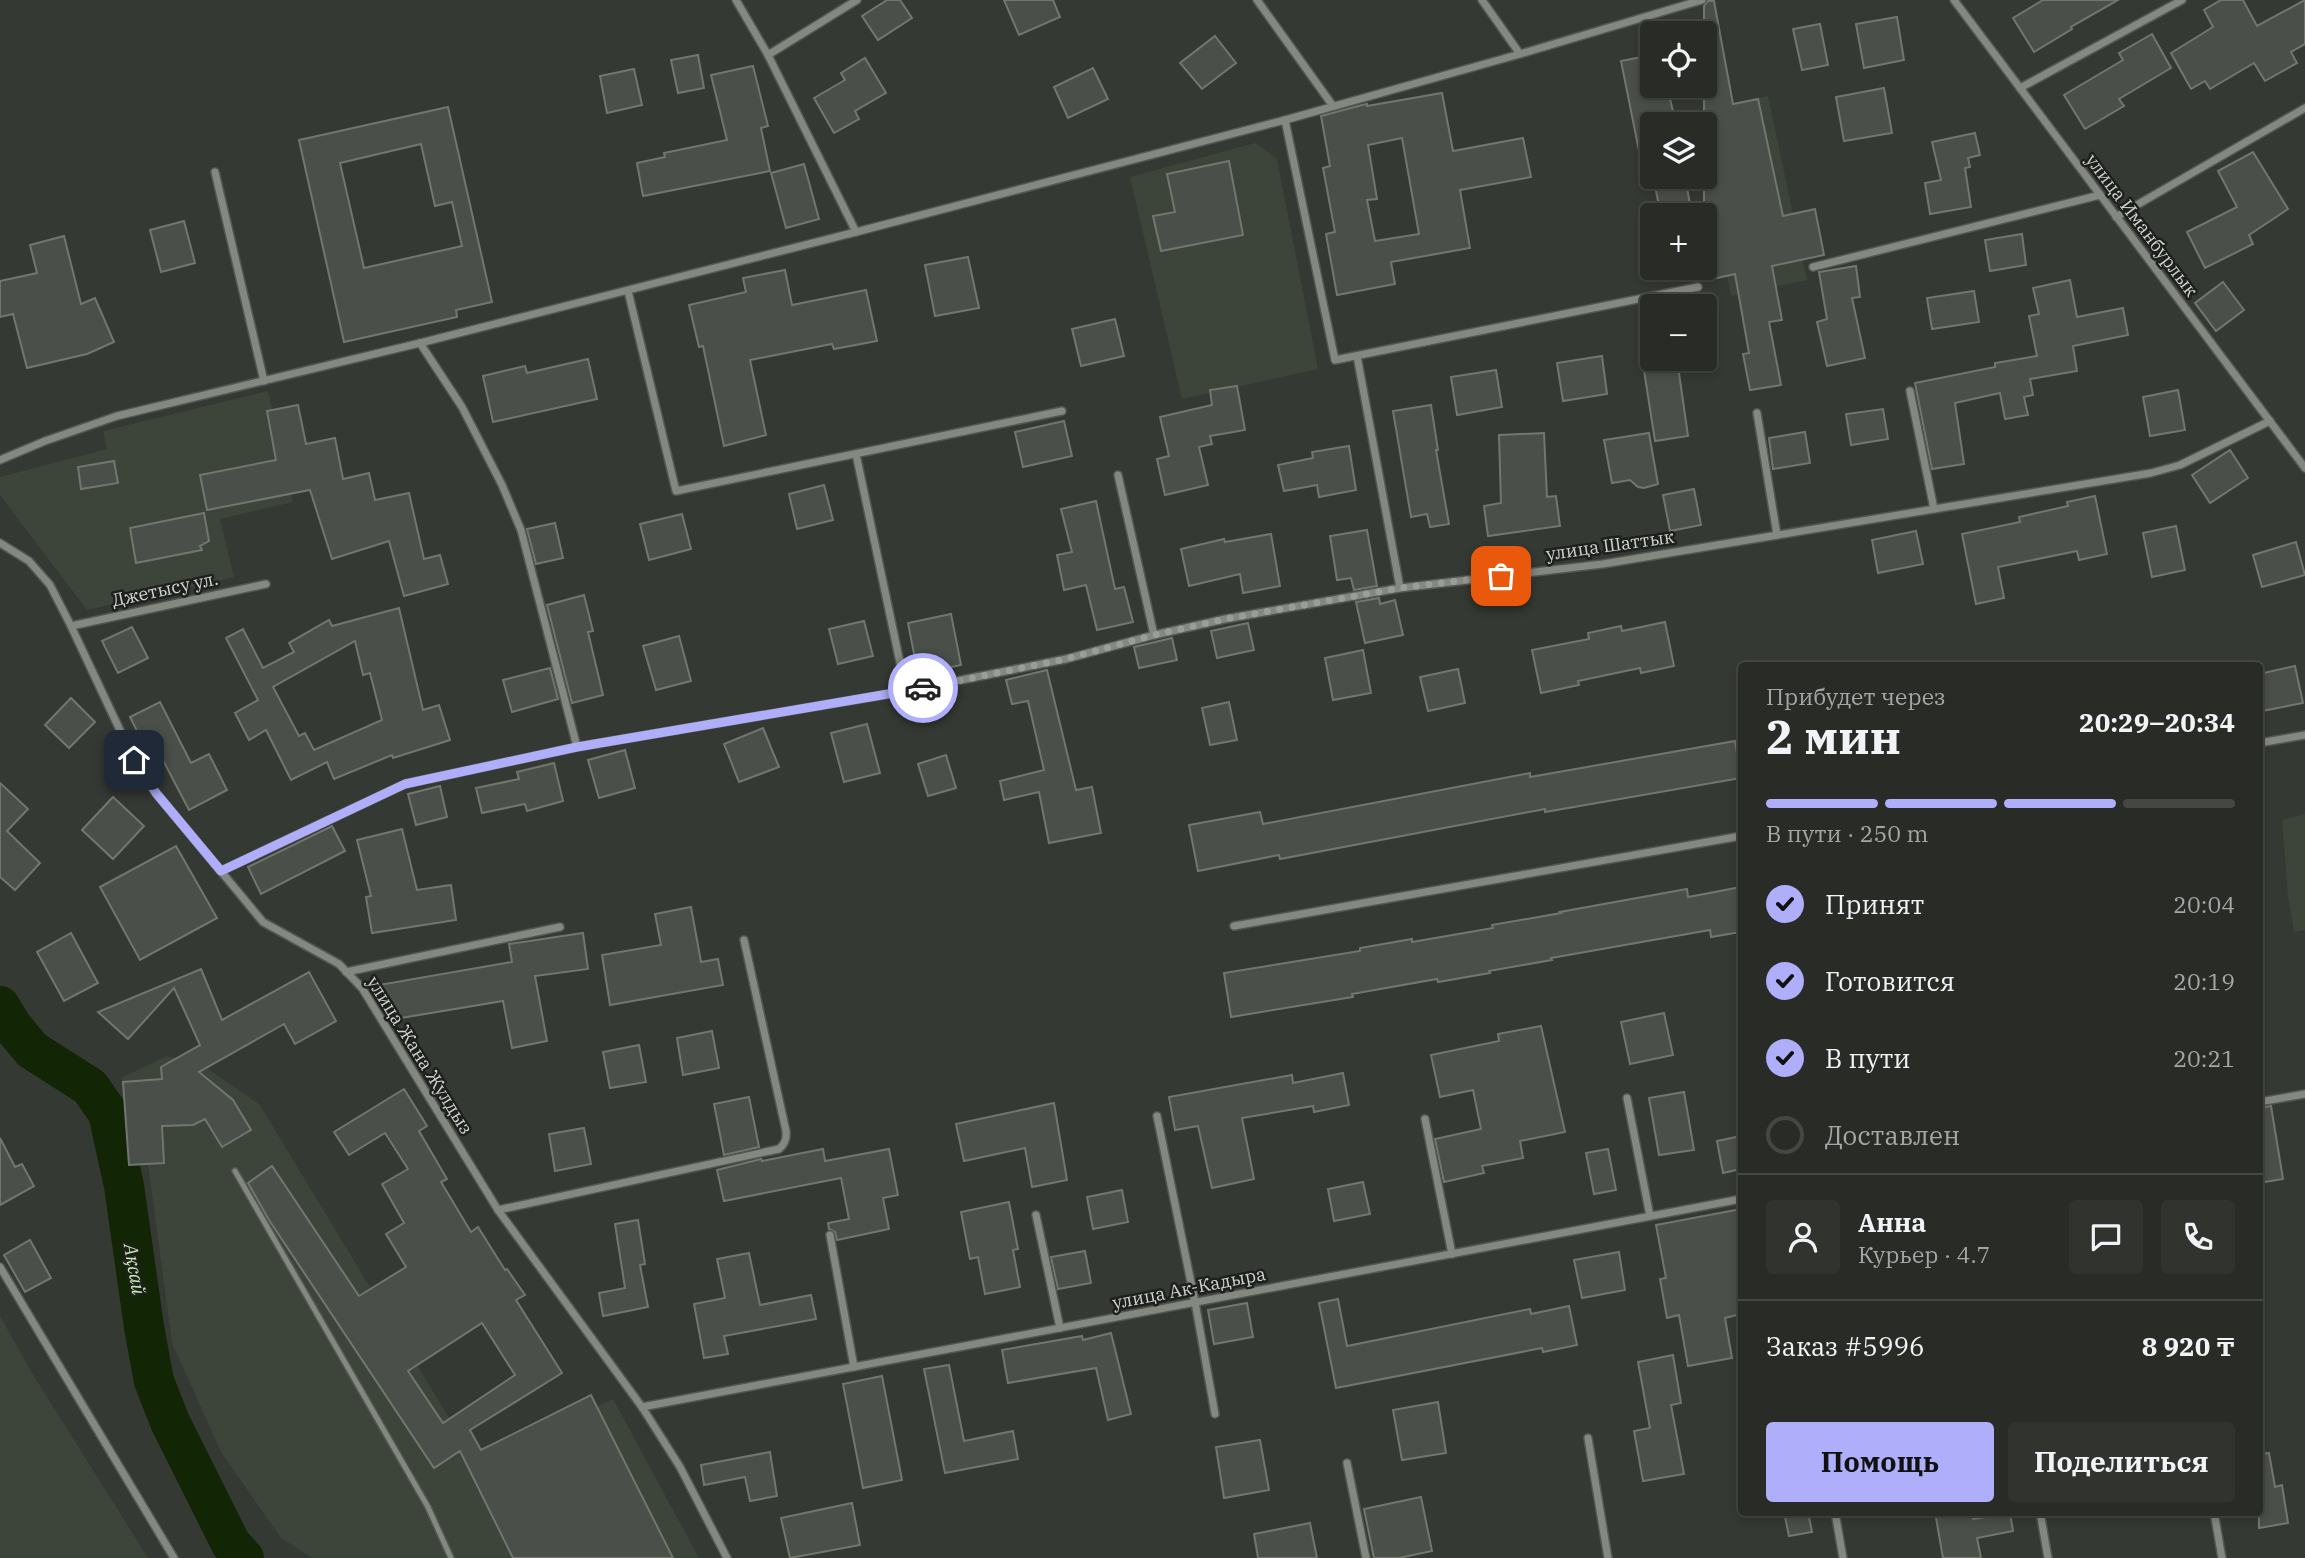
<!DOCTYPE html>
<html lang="ru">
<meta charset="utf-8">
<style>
body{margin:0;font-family:"IBM Plex Serif",serif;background:#30332e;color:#f1f3f6;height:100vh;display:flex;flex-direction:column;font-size:26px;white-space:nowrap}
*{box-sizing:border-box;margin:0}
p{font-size:23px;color:#a5a7a7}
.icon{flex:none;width:38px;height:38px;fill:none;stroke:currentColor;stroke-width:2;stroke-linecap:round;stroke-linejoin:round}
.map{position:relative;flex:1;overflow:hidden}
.side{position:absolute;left:1738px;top:662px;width:525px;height:854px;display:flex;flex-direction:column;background:#282b26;border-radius:7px;box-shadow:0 4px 10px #0003,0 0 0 2px #444743}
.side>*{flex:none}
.fabs{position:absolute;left:1640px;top:21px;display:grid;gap:14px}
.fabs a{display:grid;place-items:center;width:77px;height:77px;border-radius:7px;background:#282b26;box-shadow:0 4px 10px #0003,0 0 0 2px #444743;font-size:35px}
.pin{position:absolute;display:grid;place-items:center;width:60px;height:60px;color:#fff;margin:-30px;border-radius:14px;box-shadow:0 4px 10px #0006}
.courier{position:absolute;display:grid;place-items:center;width:70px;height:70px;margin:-35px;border:5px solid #aeaefa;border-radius:50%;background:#fff;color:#222;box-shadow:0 2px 9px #0007}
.summary em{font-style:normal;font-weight:800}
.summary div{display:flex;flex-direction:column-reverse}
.summary{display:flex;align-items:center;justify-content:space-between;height:119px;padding:0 28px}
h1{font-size:46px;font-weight:800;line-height:52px}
.bar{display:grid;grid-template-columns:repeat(4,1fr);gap:10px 7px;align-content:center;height:84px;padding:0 28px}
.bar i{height:9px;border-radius:5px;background:#444743}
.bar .active{background:#aeaefa}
.bar p{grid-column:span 4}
.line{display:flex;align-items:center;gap:18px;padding:0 28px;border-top:2px solid #444743}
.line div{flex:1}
.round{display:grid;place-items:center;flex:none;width:74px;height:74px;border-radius:7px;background:#30332e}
ol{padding:0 28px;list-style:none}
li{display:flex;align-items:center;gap:21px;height:77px}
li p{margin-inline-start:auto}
li .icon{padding:7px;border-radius:50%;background:#aeaefa;color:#111;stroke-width:4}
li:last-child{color:#a5a7a7}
li i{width:38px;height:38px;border:4px solid #444743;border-radius:50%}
.primary-button{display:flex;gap:14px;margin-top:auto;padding:14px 28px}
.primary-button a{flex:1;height:80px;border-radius:7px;background:#aeaefa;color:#111;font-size:28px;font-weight:800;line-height:80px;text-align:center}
.primary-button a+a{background:#30332e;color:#f1f3f6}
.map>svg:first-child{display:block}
.built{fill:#3d4439}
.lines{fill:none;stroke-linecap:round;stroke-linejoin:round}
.river{stroke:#122504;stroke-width:40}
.building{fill:#4b4f49;stroke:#71766f;stroke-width:2;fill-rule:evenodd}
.service-casing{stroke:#535651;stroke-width:8}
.minor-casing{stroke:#535651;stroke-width:10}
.service{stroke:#838881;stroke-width:5}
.minor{stroke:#838881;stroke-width:7}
.done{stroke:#9a9d98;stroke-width:7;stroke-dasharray:0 12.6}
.route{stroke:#aeaefa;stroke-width:9}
.labels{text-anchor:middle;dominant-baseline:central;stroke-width:5;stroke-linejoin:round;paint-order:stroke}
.street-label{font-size:18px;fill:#d0d3cf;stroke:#1e201d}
.water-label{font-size:19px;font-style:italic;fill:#c7edb0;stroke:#1e201d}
</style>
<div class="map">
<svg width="2305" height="1558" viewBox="0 0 2305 1558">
<rect width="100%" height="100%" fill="#353933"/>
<g class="built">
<path d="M1768 96 1807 280 1731 296 1705 158 1704 124H1698L1696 112Z"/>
<path d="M1255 143 1277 159 1318 369 1182 399 1130 177Z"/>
<path d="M268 391 293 502 220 519 234 577 87 610 0 495V477L107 449 103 431Z"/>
<path d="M2305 814V930L2294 932 2288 895 2282 820Z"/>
<path d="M167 1056 201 1064 260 1105 478 1466 613 1399 699 1558H312L281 1538 221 1452 172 1343 141 1112 121 1078Z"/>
<path d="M0 1316 32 1373 148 1558H0Z"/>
</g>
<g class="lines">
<path class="river" d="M0 1006 12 1026 32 1050 90 1087 108 1113 124 1186 144 1327 154 1381 170 1422 231 1544 244 1558"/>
</g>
<g class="building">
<path d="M887 0H900L912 18 878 40 862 16Z"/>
<path d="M1004 0H1053L1060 17 1019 35Z"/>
<path d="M2043 0H2118L2071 27 2072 29 2034 52 2013 18Z"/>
<path d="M2221 0H2243L2257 26 2305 0V44L2291 52 2297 63 2265 81 2254 63 2210 89 2205 81 2191 89 2171 53 2213 27 2204 10Z"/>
<path d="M1708 1H1714L1733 104 1758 99 1783 216 1815 209 1824 255 1772 266 1782 320 1769 322 1781 385 1750 390 1743 354 1749 353 1735 274 1704 281V6Z"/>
<path d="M1897 17 1904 60 1864 68 1856 24Z"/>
<path d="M1820 24 1828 65 1802 70 1793 29Z"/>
<path d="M2152 34 2171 68 2119 99 2124 106 2085 129 2064 95 2123 60 2119 53Z"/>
<path d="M1215 36 1236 63 1202 89 1180 63Z"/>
<path d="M698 55 704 88 678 93 671 60Z"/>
<path d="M1652 55V86H1667L1676 124H1652V170L1643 171 1621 61Z"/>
<path d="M865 58 886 93 855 111 859 119 834 133 814 98 845 80 841 73Z"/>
<path d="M753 66 768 126 761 128 770 171 643 196 637 163 665 157 664 153 727 140 711 75Z"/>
<path d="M1093 68 1108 99 1068 118 1054 87Z"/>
<path d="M634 69 642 105 607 113 600 76Z"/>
<path d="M1884 88 1892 133 1844 141 1836 97Z"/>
<path d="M1442 93 1453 151 1523 138 1531 177 1460 190 1470 248 1391 262 1395 284 1337 295 1326 234 1335 232 1323 168 1330 166 1321 116 1362 105 1367 104V106ZM1402 138 1419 234 1375 241 1367 200 1377 199 1368 145Z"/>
<path d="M448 107 492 302 456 310 457 317 344 342 299 140ZM421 144 435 206 452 202 462 246 364 268 340 163Z"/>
<path d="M1975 133 1980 155 1968 158 1970 167 1965 168 1971 207 1930 214 1925 183 1941 180 1932 142Z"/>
<path d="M2253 152 2288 209 2249 235 2253 244 2205 268 2187 232 2237 207 2218 171Z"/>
<path d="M1229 161 1243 235 1161 251 1153 216 1175 212 1167 174Z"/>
<path d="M804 164 819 219 786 228 771 173Z"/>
<path d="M1653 177H1685L1692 215H1661Z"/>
<path d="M184 221 195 263 161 272 150 230Z"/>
<path d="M2022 234 2026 265 1990 271 1985 240Z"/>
<path d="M64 236 81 304 95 298 114 342 87 354 27 368 13 314 0 317V281L37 273 30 245Z"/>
<path d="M968 257 979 308 935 316 925 265Z"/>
<path d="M1856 266 1860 297 1852 298 1865 358 1827 366 1817 322 1827 319 1819 272Z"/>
<path d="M785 270 792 305 866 290 877 341 834 349 832 344 750 360 766 435 724 446 703 346 699 347 689 305 746 292 743 278Z"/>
<path d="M2070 280 2077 317 2123 308 2128 335 2073 346 2077 371 2030 379 2033 395 2024 397 2028 415 2005 419 2000 393 1955 403 1964 464 1932 469 1915 383 1995 367V363L2037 356 2029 316 2039 314 2033 288Z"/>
<path d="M2223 282 2244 310 2216 331 2195 303Z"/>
<path d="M1974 291 1979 322 1932 329 1927 298Z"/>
<path d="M1115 319 1124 356 1081 366 1072 329Z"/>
<path d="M1602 356 1607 394 1563 401 1557 363Z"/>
<path d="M588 359 597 399 493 422 483 376 525 366 527 373Z"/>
<path d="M1677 359 1688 436 1655 441 1643 364Z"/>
<path d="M1496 370 1502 407 1457 415 1451 377Z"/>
<path d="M1237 386 1245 430 1210 436 1212 444 1199 447 1208 485 1165 495 1157 459 1169 456 1160 417 1212 405 1210 390Z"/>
<path d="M2178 390 2185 430 2150 436 2143 397Z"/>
<path d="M298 405 306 444 335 438 343 479 369 473 375 500 409 493 424 559 440 555 448 584 404 596 389 541 332 559 310 490 207 510 200 475 276 460 267 411Z"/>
<path d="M1431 405 1438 450H1436L1449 524 1430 527 1427 514 1411 517 1393 411Z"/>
<path d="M1883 409 1888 439 1851 445 1846 414Z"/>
<path d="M1064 421 1072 456 1023 467 1015 432Z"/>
<path d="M1805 432 1810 463 1773 469 1769 438Z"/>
<path d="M1544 433 1547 497 1556 496 1560 526 1488 536 1484 506 1501 503 1499 435Z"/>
<path d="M1649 433 1658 484 1644 488 1638 487 1630 480 1612 483 1604 440Z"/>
<path d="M1349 446 1356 490 1319 497 1317 485 1284 491 1278 465 1313 458 1312 452Z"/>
<path d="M2230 450 2248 478 2210 503 2192 475Z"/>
<path d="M114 461 118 483 81 489 78 467Z"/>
<path d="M824 485 833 520 797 529 789 494Z"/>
<path d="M1694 489 1701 525 1670 531 1663 495Z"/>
<path d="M2095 496 2107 554 2079 560 2077 551 1998 567 2004 598 1976 604 1962 534 2020 522 2019 517 2068 506 2067 502Z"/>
<path d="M1096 501 1115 589 1124 587 1133 622 1097 630 1086 585 1064 590 1057 555 1072 552 1061 509Z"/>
<path d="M204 513 209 541 200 546 202 550 136 563 130 528Z"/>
<path d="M682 514 691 549 649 560 640 524Z"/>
<path d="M555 523 563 558 536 564 527 529Z"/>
<path d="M2176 526 2185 570 2152 577 2143 533Z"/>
<path d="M1367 530 1377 586 1354 590 1351 578 1337 580 1330 536Z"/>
<path d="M1916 531 1923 564 1878 573 1872 540Z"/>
<path d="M1271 534 1280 586 1243 593 1240 574 1189 586 1181 549 1224 539 1225 542Z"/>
<path d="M2296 542 2305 575 2262 587 2253 555Z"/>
<path d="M584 595 593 631 588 632 603 695 572 703 547 605Z"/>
<path d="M1379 598 1380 604 1395 600 1403 635 1365 643 1356 602Z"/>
<path d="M399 608 423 710 439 705 450 740 393 758 392 755 334 779 327 762 291 780 266 730 249 740 235 713 258 700 226 638 243 629 263 668 294 652 289 643 329 620 332 626ZM355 641 363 675 370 673 382 720 314 750 305 733 299 736 273 687Z"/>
<path d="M951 614 961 665 918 674 908 623Z"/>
<path d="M864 621 873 656 838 664 829 629Z"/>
<path d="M1665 622 1674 666 1641 673 1640 668 1578 681 1579 685 1541 693 1532 650 1589 639 1588 633 1621 626 1622 631Z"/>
<path d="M1248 623 1254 650 1217 658 1211 631Z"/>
<path d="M132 627 148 658 118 673 102 641Z"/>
<path d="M679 636 691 681 656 690 643 646Z"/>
<path d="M1172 638 1177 660 1139 668 1134 647Z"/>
<path d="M1363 650 1371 693 1333 700 1325 658Z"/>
<path d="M2295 666 2303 703 2262 711 2259 699V674Z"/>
<path d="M550 668 558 699 512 712 503 680Z"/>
<path d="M1458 669 1465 703 1428 711 1420 677Z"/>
<path d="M1047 670 1076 790 1092 787 1101 833 1049 843 1039 792 1004 800 1000 781 1044 770 1028 701 1012 704 1006 680Z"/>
<path d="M71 698 95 722 69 748 45 725Z"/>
<path d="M160 702 191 763 209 754 227 790 189 810 155 745 146 749 130 717Z"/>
<path d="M1229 702 1237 740 1210 745 1202 708Z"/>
<path d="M867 724 880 773 844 782 831 733Z"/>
<path d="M763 728 779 767 739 782 724 744Z"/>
<path d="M1735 741 1741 778 1545 812V809L1280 859 1279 855 1198 871 1189 825 1260 812 1263 824 1530 773V777Z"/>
<path d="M625 750 635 788 599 798 588 760Z"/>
<path d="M946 755 956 788 928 796 918 764Z"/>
<path d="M554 763 563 801 527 811 525 804 482 813 476 788 519 779 517 772Z"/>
<path d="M0 783 28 809 7 831 40 863 15 890 0 877Z"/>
<path d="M440 786 447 817 416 825 408 794Z"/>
<path d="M113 797 144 826 113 859 82 830Z"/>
<path d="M332 826 345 851 261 894 248 867Z"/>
<path d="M402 829 417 890 451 885 456 920 372 933 366 897 371 896 357 840Z"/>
<path d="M176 846 217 918 140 960 100 887Z"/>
<path d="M1741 887V932L1711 937 1710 930 1551 958 1552 960 1489 971 1490 973 1438 982 1437 979 1352 994 1353 997 1231 1017 1224 973 1360 951V948L1412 939V942L1493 928 1492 925 1561 913 1560 912 1687 889 1688 897Z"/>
<path d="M691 907 701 962 718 959 723 985 610 1005 602 955 661 945 655 914Z"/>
<path d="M71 933 98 983 64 1001 37 952Z"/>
<path d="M583 933 588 969 535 976 547 1041 512 1048 503 1001 389 1020 383 1011 379 985 512 962 509 944Z"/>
<path d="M201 969 222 1020 309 972 336 1021 295 1044 284 1024 199 1072 233 1100 251 1130 222 1147 205 1119 193 1125 162 1126 164 1163 129 1165 123 1082 162 1079 161 1067 200 1045 174 988 128 1039 98 1012Z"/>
<path d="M1664 1013 1673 1055 1630 1064 1621 1022Z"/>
<path d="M1541 1026 1565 1132 1520 1141 1523 1158 1482 1166 1484 1173 1444 1182 1435 1139 1481 1129 1473 1090 1440 1097 1431 1055 1499 1041 1498 1034Z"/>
<path d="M712 1031 719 1068 683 1075 677 1038Z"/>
<path d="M639 1045 646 1082 610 1088 603 1052Z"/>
<path d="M1343 1073 1349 1105 1314 1112 1313 1106 1242 1118 1254 1179 1212 1188 1198 1126 1175 1130 1169 1097 1292 1075 1293 1083Z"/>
<path d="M404 1089 427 1126 419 1131 447 1179 441 1182 471 1232 478 1227 505 1270 507 1269 525 1295 516 1300 562 1373 470 1430 481 1450 591 1395 673 1558H513L460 1451 434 1468 269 1220 248 1183 272 1166 359 1296 406 1267 386 1234 404 1223 382 1184 408 1169 385 1133 349 1155 334 1132ZM482 1323 515 1375 443 1423 408 1371Z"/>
<path d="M1684 1092 1694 1150 1659 1155 1649 1098Z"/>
<path d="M749 1097 759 1147 724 1155 714 1104Z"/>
<path d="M1054 1103 1067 1180 1032 1187 1025 1148 964 1161 956 1124Z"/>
<path d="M2271 1106 2283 1179 2259 1183V1108Z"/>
<path d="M584 1128 591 1164 555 1171 549 1134Z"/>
<path d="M1741 1136V1169L1723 1173 1717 1141Z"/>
<path d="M0 1138 15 1167 22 1164 34 1186 0 1205Z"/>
<path d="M823 1149 825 1161 889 1149 898 1195 883 1198 889 1229 837 1240 835 1232 829 1229 828 1223 849 1219 841 1178 724 1201 717 1170 761 1159 762 1161Z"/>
<path d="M1608 1149 1616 1190 1594 1194 1586 1153Z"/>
<path d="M1363 1182 1370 1214 1334 1221 1328 1189Z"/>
<path d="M1122 1190 1128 1222 1093 1229 1087 1197Z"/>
<path d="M1009 1202 1018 1249 1013 1250 1020 1287 985 1294 978 1257 970 1259 961 1212Z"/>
<path d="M1741 1209V1314L1725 1318 1732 1358 1688 1366 1679 1315 1667 1318 1660 1279 1666 1278 1656 1225Z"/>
<path d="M638 1220 645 1264 640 1265 648 1307 603 1316 599 1293 625 1288 615 1224Z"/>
<path d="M30 1240 51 1278 25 1292 4 1255Z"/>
<path d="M1085 1251 1091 1283 1058 1289 1051 1257Z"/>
<path d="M1619 1252 1625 1290 1582 1298 1574 1260Z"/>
<path d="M749 1253 760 1305 811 1295 816 1319 724 1336 728 1354 704 1358 694 1304 725 1298 717 1259Z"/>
<path d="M1338 1299 1347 1346 1530 1309 1531 1314 1569 1306 1577 1345 1543 1352 1542 1348 1336 1388 1319 1303Z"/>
<path d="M1247 1303 1253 1337 1214 1344 1208 1310Z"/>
<path d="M1111 1333 1131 1414 1108 1420 1096 1368 1008 1383 1002 1350 1082 1336 1083 1340Z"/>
<path d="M1673 1355 1681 1403 1671 1405 1684 1474 1643 1481 1634 1431 1650 1428 1638 1362Z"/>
<path d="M949 1365 964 1441 1013 1431 1018 1459 945 1473 924 1369Z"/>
<path d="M882 1376 902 1480 863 1488 843 1384Z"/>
<path d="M1438 1402 1446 1453 1402 1460 1393 1410Z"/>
<path d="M1260 1440 1269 1490 1224 1498 1216 1447Z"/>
<path d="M770 1452 777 1496 750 1501 745 1477 704 1485 701 1465Z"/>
<path d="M2269 1453 2275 1487 2282 1485 2288 1523 2259 1528V1454Z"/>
<path d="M1421 1497 1432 1551 1399 1558H1374L1364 1509Z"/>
<path d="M852 1503 860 1545 790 1558 781 1518Z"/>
<path d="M1784 1512H1808L1812 1532 1789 1536Z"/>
<path d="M1935 1512H1972L1973 1519 2010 1513 2013 1531 1977 1538 1981 1558H1943Z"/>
<path d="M1310 1523 1317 1558H1258L1254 1534Z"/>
</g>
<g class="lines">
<defs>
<path id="service" d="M235 1171 428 1507 451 1558"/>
<g id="minor">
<path d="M736 0 768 55 856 232"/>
<path d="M1257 0 1333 106"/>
<path d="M1482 0 1520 54"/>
<path d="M1954 0 2305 468"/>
<path d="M768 55 857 0"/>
<path d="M2020 88 2182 0"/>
<path d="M1285 120 1335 360 1698 287"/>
<path d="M215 172 264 381"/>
<path d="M2116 217 2305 108"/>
<path d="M1813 267 2100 195"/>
<path d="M628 291 676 491 1062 411"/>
<path d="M420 343 462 407 502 485 521 530 577 747"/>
<path d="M1357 356 1400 588"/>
<path d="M1910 391 1934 509"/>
<path d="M1757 413 1777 535"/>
<path d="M856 454 906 691"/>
<path d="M0 460 45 441 117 416 420 343 856 232 1285 120 1520 54 1702 0"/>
<path d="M1118 475 1154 635"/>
<path d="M0 543 29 561 50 585 71 626 134 760 156 793 263 922 339 964 362 988 498 1210 642 1407 680 1467 727 1558"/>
<path d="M71 626 266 584"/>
<path d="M2259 743 2305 735"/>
<path d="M221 871 405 784 577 747 906 691 1066 659 1154 635 1225 619 1400 588 1603 564 2151 473 2180 465 2270 421"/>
<path d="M1234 926 1741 836"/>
<path d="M346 972 560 927"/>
<path d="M1627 1098 1650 1216"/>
<path d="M2259 1102 2305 1094"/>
<path d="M1157 1116 1195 1302 1215 1414"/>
<path d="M1425 1119 1452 1254"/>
<path d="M498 1210 779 1149C785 1144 787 1139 786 1131L744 940"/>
<path d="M1036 1215 1060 1328"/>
<path d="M830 1235 854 1367"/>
<path d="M0 1267 174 1558"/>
<path d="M642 1407 1741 1199"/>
<path d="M1588 1438 1608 1558"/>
<path d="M1347 1463 1366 1558"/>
<path d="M1835 1512 1843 1558"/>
<path d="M2040 1512 2048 1558"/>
<path d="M2214 1512 2222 1558"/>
</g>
</defs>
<use href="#service" class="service-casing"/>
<use href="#minor" class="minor-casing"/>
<use href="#service" class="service"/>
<use href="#minor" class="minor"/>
</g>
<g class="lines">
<path class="done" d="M923 688 1066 659 1154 635 1225 619 1400 588 1501 576"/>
<path class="route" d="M134 760 156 793 221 871 405 784 577 747 923 688"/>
</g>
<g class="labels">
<g class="street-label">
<text transform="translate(2142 225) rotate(53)">улица Иманбурлык</text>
<text transform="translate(1610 545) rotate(-8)">улица Шаттык</text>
<text transform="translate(165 589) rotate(-12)">Джетысу ул.</text>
<text transform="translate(420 1055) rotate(58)">улица Жана Жулдыз</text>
<text transform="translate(1189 1288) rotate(-11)">улица Ак-Кадыра</text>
</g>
<g class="water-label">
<text transform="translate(135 1269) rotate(80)">Ақсай</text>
</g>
</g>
</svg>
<div class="fabs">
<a><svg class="icon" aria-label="locate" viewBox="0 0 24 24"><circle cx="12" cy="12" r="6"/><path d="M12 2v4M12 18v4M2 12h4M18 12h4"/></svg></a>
<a><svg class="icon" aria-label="layers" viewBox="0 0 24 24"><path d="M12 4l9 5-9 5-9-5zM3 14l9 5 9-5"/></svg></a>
<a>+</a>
<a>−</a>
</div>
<div class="pin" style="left:1501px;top:576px;background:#ea580c"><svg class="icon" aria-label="bag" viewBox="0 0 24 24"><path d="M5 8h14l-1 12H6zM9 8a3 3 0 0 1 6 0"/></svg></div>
<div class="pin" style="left:134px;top:760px;background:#1f2937"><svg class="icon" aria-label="home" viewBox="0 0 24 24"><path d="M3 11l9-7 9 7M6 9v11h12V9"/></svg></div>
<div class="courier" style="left:923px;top:688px"><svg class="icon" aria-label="car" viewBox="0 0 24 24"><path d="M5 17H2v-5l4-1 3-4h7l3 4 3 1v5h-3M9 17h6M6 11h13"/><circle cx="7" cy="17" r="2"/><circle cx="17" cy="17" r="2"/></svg></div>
<section class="side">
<div class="summary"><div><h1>2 мин</h1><p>Прибудет через</p></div><em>20:29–20:34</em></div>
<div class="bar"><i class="active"></i><i class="active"></i><i class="active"></i><i></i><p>В пути · 250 m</p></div>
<ol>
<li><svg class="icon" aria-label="check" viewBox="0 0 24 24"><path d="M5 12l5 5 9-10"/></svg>Принят<p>20:04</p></li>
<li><svg class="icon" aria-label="check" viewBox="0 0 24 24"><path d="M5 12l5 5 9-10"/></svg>Готовится<p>20:19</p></li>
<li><svg class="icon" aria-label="check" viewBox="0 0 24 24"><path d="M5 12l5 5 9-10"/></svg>В пути<p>20:21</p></li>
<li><i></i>Доставлен</li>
</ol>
<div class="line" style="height:126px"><a class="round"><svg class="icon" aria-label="person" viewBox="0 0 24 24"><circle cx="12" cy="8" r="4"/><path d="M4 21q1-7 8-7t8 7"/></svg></a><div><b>Анна</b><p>Курьер · 4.7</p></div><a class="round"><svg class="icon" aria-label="chat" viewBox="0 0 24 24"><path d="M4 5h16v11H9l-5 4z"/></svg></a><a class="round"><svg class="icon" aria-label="phone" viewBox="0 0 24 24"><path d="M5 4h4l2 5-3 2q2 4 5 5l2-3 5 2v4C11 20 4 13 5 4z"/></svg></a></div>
<div class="line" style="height:91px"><div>Заказ #5996</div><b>8 920 ₸</b></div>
<div class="primary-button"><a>Помощь</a><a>Поделиться</a></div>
</section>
</div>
